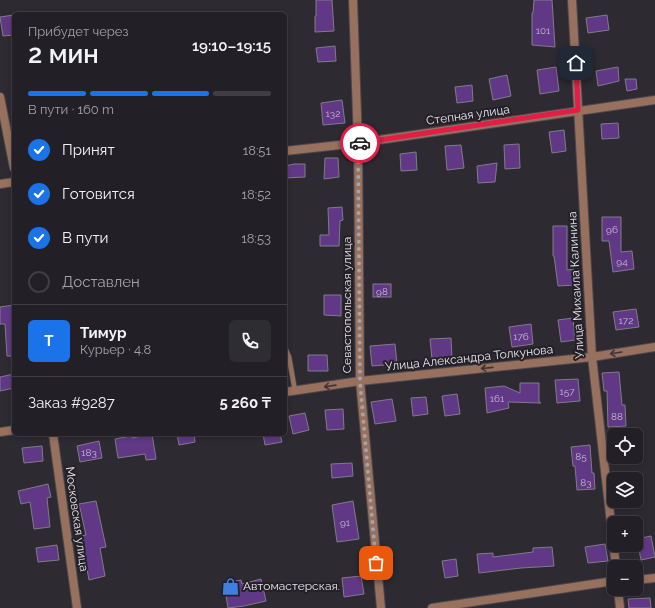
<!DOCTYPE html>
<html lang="ru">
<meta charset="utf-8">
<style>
body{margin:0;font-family:Raleway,sans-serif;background:#2e2d32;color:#f1f3f6;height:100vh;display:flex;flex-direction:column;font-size:15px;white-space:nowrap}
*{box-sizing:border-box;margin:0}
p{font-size:13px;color:#a2a3a7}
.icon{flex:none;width:22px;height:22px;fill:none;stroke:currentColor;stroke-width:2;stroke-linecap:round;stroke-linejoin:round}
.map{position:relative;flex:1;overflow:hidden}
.panel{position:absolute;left:12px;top:12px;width:275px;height:424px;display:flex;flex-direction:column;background:#222026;border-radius:6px;box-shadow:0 2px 6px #0003,0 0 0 1px #3f3e43}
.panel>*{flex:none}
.fabs{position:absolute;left:607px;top:428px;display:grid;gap:8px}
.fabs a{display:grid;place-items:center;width:36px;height:36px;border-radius:6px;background:#222026;box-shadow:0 2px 6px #0003,0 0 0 1px #3f3e43;font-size:20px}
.pin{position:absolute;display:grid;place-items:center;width:34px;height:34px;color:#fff;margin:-17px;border-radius:8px;box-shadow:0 2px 6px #0006}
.courier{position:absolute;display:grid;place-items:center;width:40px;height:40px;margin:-20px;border:3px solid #e11d48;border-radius:50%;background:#fff;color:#222;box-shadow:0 1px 5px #0007}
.headline em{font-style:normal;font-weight:600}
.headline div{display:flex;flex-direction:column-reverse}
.headline{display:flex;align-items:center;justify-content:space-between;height:68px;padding:0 16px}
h1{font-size:26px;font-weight:600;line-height:30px}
.bar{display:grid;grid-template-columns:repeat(4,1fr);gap:6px 4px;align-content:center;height:48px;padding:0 16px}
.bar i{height:5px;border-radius:3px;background:#3f3e43}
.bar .on{background:#1a73e8}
.bar p{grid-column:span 4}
.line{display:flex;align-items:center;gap:10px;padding:0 16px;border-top:1px solid #3f3e43}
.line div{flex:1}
.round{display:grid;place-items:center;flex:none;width:42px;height:42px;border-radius:6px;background:#2e2d32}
ol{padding:0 16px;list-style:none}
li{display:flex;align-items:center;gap:12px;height:44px}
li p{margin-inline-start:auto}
li .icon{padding:4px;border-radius:50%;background:#1a73e8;color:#fff;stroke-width:4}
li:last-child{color:#a2a3a7}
li i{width:22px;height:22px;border:2px solid #3f3e43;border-radius:50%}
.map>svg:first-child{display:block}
.building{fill:#613886;stroke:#807c86}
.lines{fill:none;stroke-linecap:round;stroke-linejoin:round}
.service-casing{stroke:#4c484f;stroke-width:6}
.minor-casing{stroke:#4c484f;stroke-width:10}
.service{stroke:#98715e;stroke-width:4.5}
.minor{stroke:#98715e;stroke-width:8}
.oneway{stroke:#413436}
.done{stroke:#a6a3aa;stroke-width:4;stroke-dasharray:0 7.2}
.route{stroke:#e11d48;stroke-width:5}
.labels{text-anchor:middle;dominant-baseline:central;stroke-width:4;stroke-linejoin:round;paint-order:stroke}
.number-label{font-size:10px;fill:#c6b9d1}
.street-label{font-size:12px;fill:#e7e4ea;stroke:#242028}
.poi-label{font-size:12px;fill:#e7e4ea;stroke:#242028;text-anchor:start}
</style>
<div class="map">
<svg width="655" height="608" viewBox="0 0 655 608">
<rect width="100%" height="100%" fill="#2e2a32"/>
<g class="building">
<path d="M316 0H332L334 31 315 32V16H316Z"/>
<path d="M534 0H552L555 47 532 45V13H533Z"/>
<path d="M14 15V35L3 36 0 17Z"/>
<path d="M607 15 609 30 588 33 586 18Z"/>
<path d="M335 46 336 61 318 62 316 48Z"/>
<path d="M556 67 559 91 540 94 537 70Z"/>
<path d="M618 67 619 81 598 86 596 71Z"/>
<path d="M507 75 511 96 493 100 489 79Z"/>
<path d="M625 79H636L637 89 627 91Z"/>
<path d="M472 85 473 101 457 103 455 87Z"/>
<path d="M342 100 345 123 323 125 321 103Z"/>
<path d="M618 123 619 138 602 139 601 124Z"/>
<path d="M564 130 566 151 552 153 549 132Z"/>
<path d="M519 144 520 168 505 169 504 145Z"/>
<path d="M461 145 464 168 447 170 445 146Z"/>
<path d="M416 152 417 170 401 171 400 154Z"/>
<path d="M325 158H338L339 177 324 179Z"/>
<path d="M497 163 495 182 478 183 477 166Z"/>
<path d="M294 164H305V177L285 178V166Z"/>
<path d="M342 207 343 220 340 221 339 246H320V235H329L328 208Z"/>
<path d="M602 217H621V252L632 251 634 269 613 272 609 241H602Z"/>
<path d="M553 226H567V270L574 269 575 285 558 286 554 256H553Z"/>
<rect x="373" y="284" width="18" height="13"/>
<path d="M324 295H341V316L324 315Z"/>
<path d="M14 305V356H7L5 324H0V307Z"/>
<path d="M636 309 639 327 616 330 613 312Z"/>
<path d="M573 318 575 340 561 342 558 320Z"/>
<path d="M531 324 533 344 512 347 509 327Z"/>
<path d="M451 338 452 358 432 359 430 339Z"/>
<path d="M395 344 397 364 372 366 370 346Z"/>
<path d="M308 355H327L328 371H308Z"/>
<path d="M619 372 622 405H625L626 426 608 427 607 391H604L602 373Z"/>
<path d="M14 374V388L0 391V377Z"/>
<path d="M578 379 580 401 557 403 555 380Z"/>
<path d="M520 383H539V402L541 403 508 402 509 408 487 413 485 388 504 386 520 393Z"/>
<path d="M457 394 460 414 445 416 442 396Z"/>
<path d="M426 397 428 414 413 416 411 398Z"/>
<path d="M392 399 396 421 375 424 371 402Z"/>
<path d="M343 409 344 429 327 430 325 410Z"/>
<path d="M305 413 309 430 293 434 289 416Z"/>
<path d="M152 434 156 459 146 460 145 454 118 458 115 439 131 436 132 438Z"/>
<path d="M177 434H194L195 442 179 445Z"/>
<path d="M263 434H280L282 442 265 445Z"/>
<path d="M99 441 102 458 80 462 77 446Z"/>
<path d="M590 445 592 473H594L595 489 577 490 575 466H573L571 447Z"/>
<path d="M42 446 43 461 24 463 22 448Z"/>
<path d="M352 463 353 476 332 478 331 464Z"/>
<path d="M48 484 51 497 47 498 50 527 34 529 30 502 21 504 18 491Z"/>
<path d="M96 501 106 547 100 548 105 576 89 580 81 536 86 535 79 504Z"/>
<path d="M353 501 359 539 337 542 332 505Z"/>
<path d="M651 536 655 557 641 560 637 539Z"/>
<path d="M605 544 608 561 588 563 585 547Z"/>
<path d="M57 545 59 560 38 562 36 548Z"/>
<path d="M552 547 554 566 521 568 479 573 477 554 493 553V557L533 552V548Z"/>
<path d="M456 559 458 576 445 578 442 561Z"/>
<path d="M361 576 364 594 344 597 342 578Z"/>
<path d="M261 579 266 601 244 606 228 608 224 583 241 580 242 584Z"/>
<path d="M650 598 651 608H629L628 599Z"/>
</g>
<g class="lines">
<defs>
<path id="service" d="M285 348 289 357 295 391"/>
<g id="minor">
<path d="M353 0 358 143 360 381 381 608"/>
<path d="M572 0 592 357 616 567"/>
<path d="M0 97 14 168"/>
<path d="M285 151 358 143 655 100"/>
<path d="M0 184 14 182"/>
<path d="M285 392 360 381 592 357 655 347"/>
<path d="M0 432 14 430"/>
<path d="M53 434 77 608"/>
<path d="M636 580 655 578"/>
<path d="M618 589 620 608"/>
<path d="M432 608 614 581"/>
</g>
</defs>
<use href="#service" class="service-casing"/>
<use href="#minor" class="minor-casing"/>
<use href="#service" class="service"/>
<use href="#minor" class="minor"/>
</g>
<defs><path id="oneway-shaft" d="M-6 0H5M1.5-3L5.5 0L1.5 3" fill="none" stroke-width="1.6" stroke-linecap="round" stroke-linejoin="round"/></defs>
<g class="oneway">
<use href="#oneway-shaft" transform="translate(616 353) rotate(171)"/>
<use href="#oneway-shaft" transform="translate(487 368) rotate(174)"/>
<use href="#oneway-shaft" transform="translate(330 386) rotate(172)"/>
</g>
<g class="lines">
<path class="done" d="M360 143H358L360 382 376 563"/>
<path class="route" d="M360 143 578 110 576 63"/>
</g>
<defs>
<symbol id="shop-bare" viewBox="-9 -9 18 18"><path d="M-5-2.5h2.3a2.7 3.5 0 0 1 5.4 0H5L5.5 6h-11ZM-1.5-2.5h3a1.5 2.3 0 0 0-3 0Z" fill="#3f7fe0" stroke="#242028" stroke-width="2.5" paint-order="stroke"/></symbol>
</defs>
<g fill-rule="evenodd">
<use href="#shop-bare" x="218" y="574" width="25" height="25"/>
</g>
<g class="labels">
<g class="number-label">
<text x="543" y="30">101</text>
<text x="333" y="113">132</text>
<text x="612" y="229">96</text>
<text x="622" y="261">94</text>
<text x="382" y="291">98</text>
<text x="626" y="320">172</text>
<text x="521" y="336">176</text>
<text x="567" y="391">157</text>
<text x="497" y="398">161</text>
<text x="617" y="416">88</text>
<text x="89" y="452">183</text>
<text x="581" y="456">85</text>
<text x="586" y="482">83</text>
<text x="345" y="522">91</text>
</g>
<g class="street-label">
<text transform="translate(468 115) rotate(-8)">Степная улица</text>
<text transform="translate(576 285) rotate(-93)">Улица Михаила Калинина</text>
<text transform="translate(347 305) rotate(-90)">Севастопольская улица</text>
<text transform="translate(469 358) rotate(-6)">Улица Александра Толкунова</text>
<text transform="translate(77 519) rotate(82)">Московская улица</text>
</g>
<g class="poi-label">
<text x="243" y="586">Автомастерская.</text>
</g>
</g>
</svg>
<div class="fabs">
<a><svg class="icon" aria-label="locate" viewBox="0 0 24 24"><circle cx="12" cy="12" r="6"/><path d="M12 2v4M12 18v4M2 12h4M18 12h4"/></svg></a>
<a><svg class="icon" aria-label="layers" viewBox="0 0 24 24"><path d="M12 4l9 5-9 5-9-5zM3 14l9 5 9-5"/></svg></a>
<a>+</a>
<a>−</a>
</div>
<div class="pin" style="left:376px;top:563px;background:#ea580c"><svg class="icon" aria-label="bag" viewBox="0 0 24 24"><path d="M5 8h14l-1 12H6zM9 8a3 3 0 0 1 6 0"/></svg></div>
<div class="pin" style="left:576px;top:63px;background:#1f2937"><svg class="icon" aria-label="home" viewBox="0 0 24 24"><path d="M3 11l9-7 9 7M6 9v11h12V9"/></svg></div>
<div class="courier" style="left:360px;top:143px"><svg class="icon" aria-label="car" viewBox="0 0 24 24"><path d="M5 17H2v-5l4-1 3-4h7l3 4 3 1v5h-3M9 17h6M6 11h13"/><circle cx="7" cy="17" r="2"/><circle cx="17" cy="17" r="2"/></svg></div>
<section class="panel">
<div class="headline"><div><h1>2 мин</h1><p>Прибудет через</p></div><em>19:10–19:15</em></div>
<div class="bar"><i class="on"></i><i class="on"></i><i class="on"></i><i></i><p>В пути · 160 m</p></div>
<ol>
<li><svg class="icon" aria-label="check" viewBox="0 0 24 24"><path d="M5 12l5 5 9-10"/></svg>Принят<p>18:51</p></li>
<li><svg class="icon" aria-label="check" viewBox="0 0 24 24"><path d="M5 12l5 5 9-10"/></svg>Готовится<p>18:52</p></li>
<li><svg class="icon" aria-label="check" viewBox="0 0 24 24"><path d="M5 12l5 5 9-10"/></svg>В пути<p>18:53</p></li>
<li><i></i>Доставлен</li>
</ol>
<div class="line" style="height:72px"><b class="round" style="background:#1a73e8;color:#fff">Т</b><div><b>Тимур</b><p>Курьер · 4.8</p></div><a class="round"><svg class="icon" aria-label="phone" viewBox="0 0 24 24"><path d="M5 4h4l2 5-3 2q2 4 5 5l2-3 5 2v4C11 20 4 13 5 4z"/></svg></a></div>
<div class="line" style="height:52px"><div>Заказ #9287</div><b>5 260 ₸</b></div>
</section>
</div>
